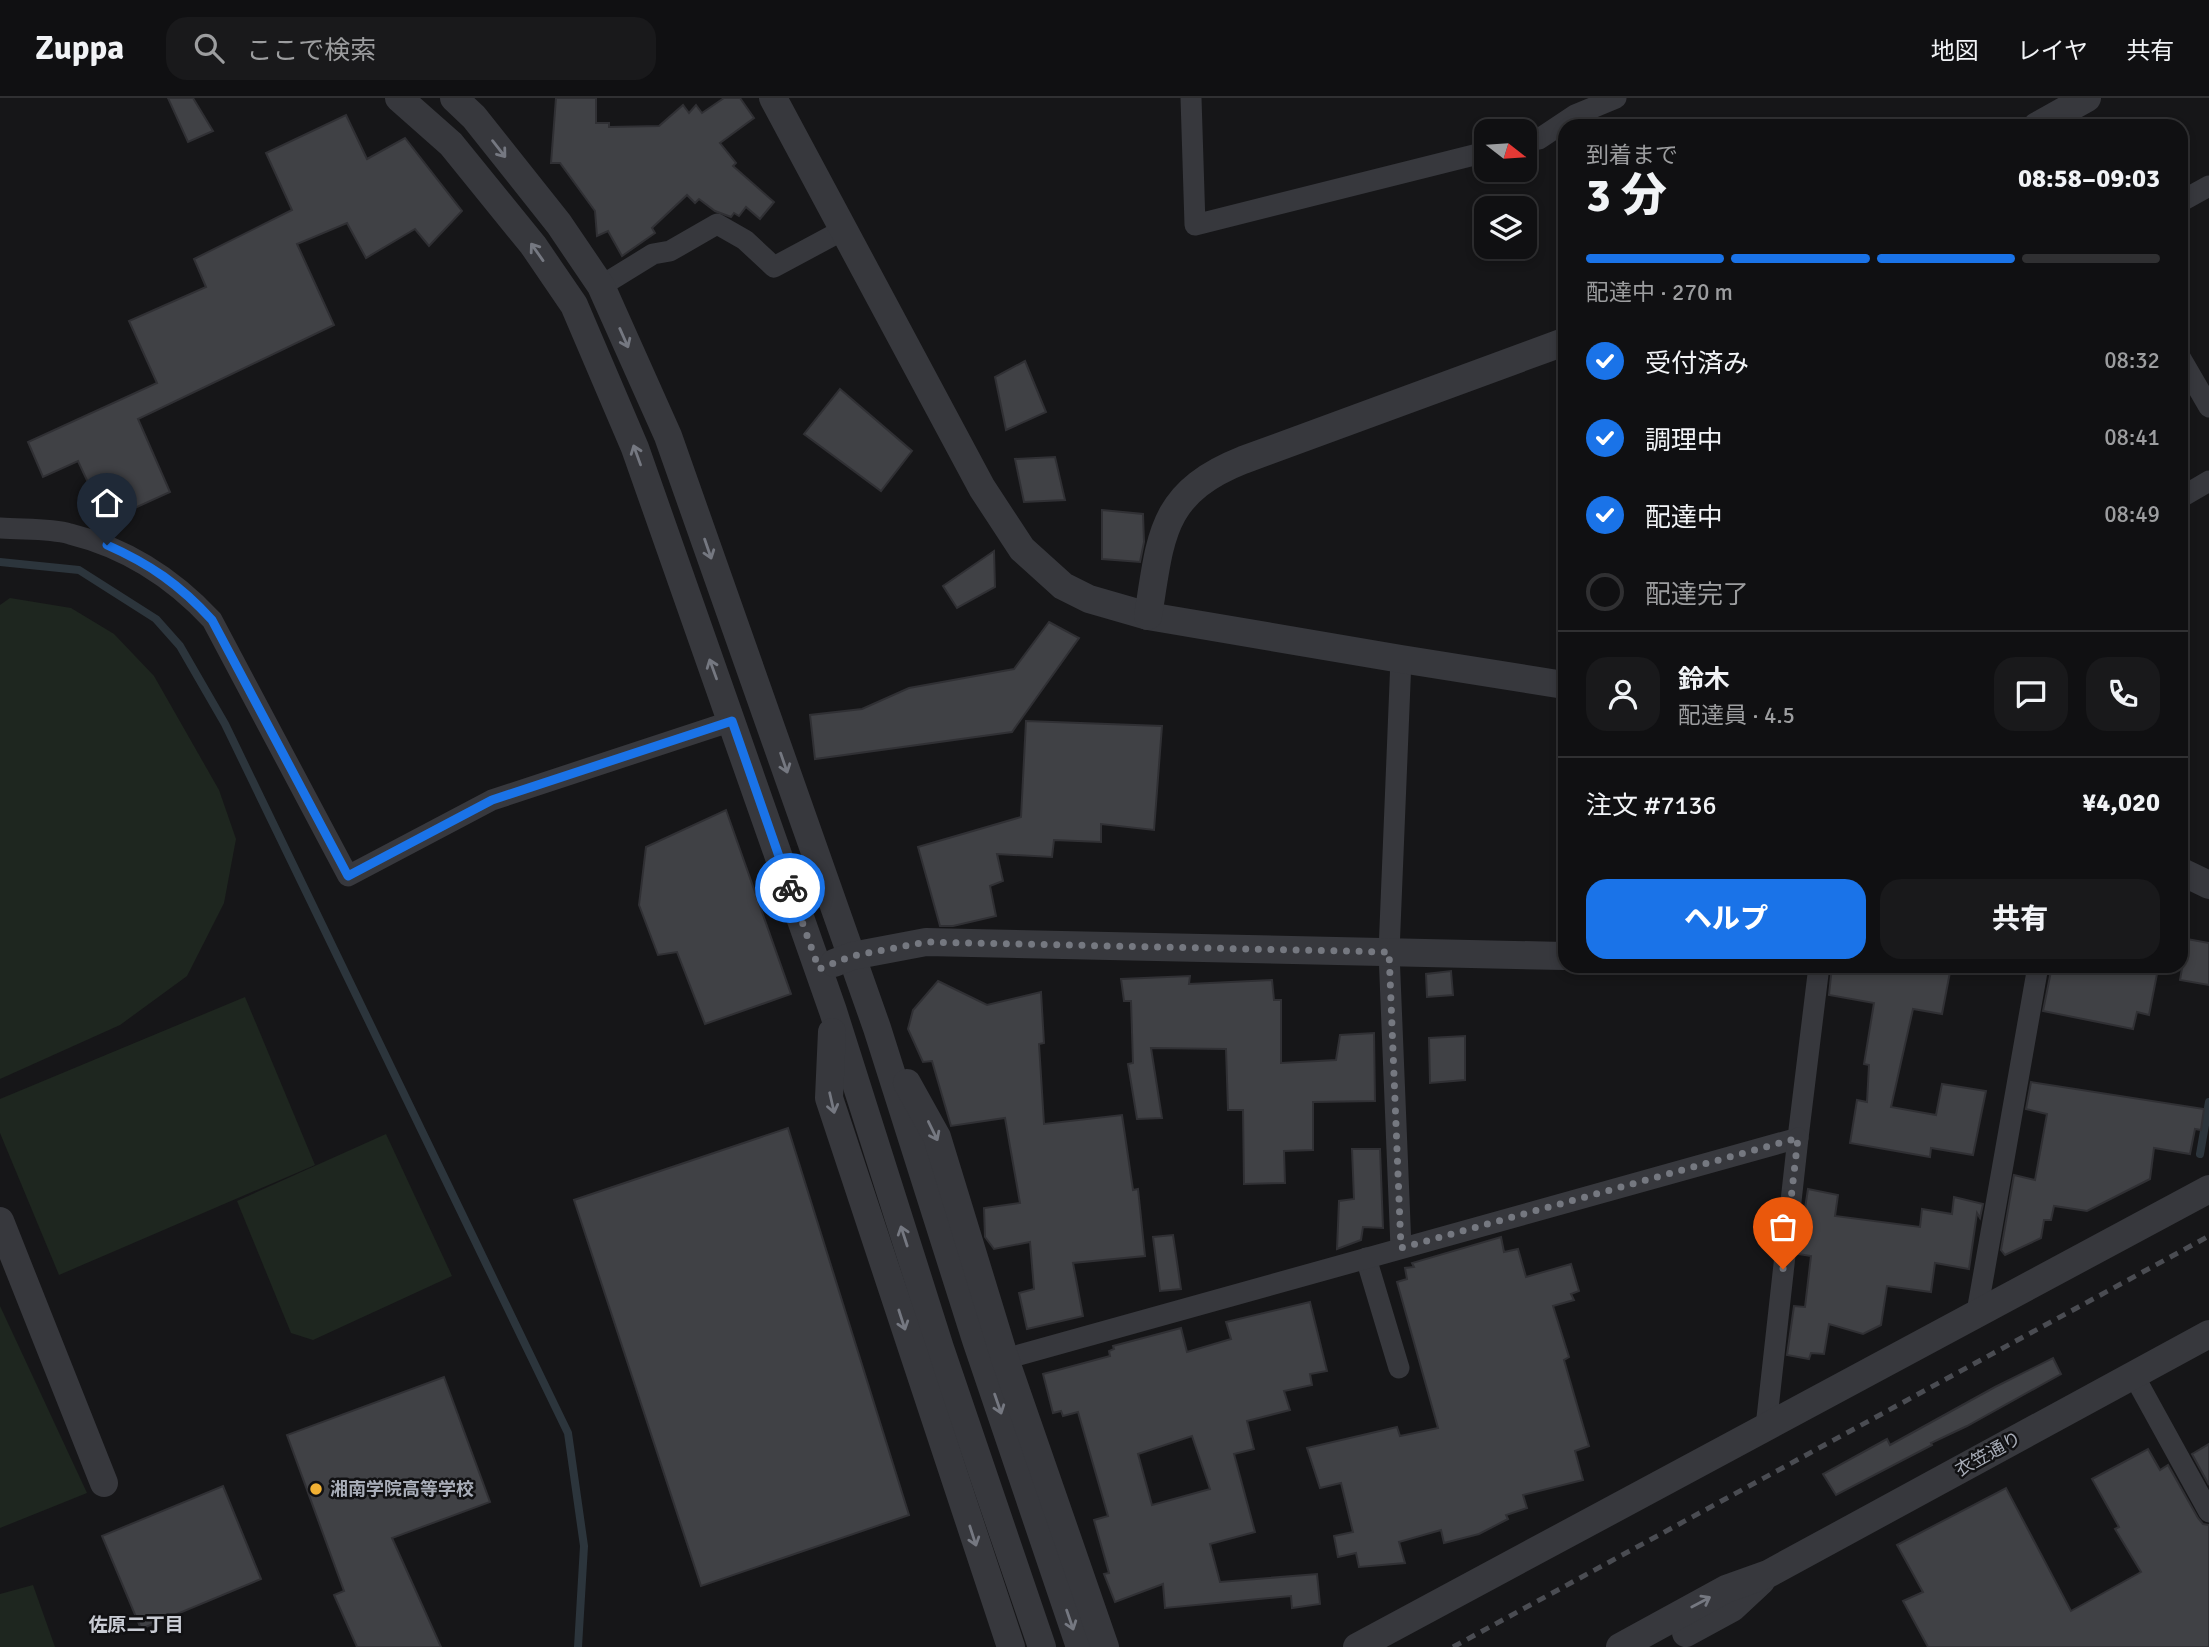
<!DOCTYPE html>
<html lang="ja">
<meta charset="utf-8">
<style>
body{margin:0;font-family:Signika,"Noto Sans JP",sans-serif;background:#19191b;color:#f1f3f6;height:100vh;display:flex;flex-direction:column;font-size:26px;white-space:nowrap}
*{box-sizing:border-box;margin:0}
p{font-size:23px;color:#9c9d9f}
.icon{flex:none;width:38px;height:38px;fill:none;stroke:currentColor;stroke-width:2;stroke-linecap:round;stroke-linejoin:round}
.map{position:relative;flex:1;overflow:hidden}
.sheet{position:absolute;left:1558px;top:21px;width:630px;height:854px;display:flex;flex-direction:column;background:#101012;border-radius:21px;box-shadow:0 4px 10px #0003,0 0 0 2px #303032}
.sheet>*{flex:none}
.needle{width:46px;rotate:107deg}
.buttons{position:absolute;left:1474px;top:21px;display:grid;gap:14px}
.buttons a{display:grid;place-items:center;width:63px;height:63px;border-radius:14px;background:#101012;box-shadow:0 4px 10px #0003,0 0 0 2px #303032;font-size:35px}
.pin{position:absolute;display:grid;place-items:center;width:60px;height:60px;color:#fff;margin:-72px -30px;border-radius:50% 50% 50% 0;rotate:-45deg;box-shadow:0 0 7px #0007}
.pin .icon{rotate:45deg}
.courier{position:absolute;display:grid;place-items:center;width:70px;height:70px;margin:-35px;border:5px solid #1a73e8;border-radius:50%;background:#fff;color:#222;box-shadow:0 2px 9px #0007}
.headline em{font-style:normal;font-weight:800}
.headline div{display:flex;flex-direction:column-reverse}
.headline{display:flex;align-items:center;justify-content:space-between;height:119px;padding:0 28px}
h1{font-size:46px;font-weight:800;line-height:52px}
.bar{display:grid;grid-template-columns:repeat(4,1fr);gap:10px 7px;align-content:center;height:84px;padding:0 28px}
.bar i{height:9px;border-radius:5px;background:#303032}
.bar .selected{background:#1a73e8}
.bar p{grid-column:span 4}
.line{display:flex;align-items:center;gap:18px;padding:0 28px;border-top:2px solid #303032}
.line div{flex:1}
.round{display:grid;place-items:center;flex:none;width:74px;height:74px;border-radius:21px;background:#19191b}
ol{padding:0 28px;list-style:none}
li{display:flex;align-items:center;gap:21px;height:77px}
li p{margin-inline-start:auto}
li .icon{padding:7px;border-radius:50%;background:#1a73e8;color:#fff;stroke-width:4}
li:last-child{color:#9c9d9f}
li i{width:38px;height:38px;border:4px solid #303032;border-radius:50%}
.primary-button{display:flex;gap:14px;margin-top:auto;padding:14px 28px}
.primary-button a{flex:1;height:80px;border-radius:21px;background:#1a73e8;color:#fff;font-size:28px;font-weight:800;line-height:80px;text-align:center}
.primary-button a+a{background:#19191b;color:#f1f3f6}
header{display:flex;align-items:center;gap:42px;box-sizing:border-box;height:98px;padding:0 35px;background:#101012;border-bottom:2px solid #303032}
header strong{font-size:33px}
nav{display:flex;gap:38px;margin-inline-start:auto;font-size:24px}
.search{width:490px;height:63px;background:#19191b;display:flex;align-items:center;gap:18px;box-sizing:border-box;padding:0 24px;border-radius:21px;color:#9c9d9f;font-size:26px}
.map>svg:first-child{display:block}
.green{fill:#1e261f}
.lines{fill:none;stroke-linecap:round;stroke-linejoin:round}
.stream{stroke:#2c353c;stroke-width:8}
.building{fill:#404145;stroke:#303034;stroke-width:2;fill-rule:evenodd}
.minor{stroke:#37383d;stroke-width:21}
.tertiary{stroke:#37383d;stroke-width:28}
.rail{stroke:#4a4c52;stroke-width:5;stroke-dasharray:9 7;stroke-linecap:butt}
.oneway{stroke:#757881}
.done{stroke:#757880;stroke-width:7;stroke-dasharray:0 12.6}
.route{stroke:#1a73e8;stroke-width:9}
.poi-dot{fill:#f2b134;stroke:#111113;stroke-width:2.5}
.labels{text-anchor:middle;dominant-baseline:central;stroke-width:5;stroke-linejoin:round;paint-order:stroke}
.street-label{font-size:18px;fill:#a8adb8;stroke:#111113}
.poi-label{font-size:18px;font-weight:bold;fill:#a8adb8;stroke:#111113;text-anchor:start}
.neighbourhood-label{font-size:19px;font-weight:bold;fill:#c9ccd4;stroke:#111113}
</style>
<header>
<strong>Zuppa</strong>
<div class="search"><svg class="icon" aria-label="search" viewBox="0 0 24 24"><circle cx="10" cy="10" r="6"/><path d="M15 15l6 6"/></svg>ここで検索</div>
<nav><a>地図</a><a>レイヤ</a><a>共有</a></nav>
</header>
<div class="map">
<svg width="2209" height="1549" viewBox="0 0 2209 1549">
<rect width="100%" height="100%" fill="#161618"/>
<g class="green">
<path d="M10 500 71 510 114 536 154 578 219 692 236 741 224 805 187 878 120 927 0 981V507Z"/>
<path d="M245 899 315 1067 59 1177 0 1035V1001Z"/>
<path d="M386 1036 452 1178 313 1242 291 1235 237 1103Z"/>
<path d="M0 1208 87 1395 0 1430Z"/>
<path d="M33 1487 55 1549H0V1496Z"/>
</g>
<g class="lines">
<g class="stream">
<path d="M0 464 79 472 156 521 180 548 225 626 568 1335 584 1448 578 1549"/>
<path d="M2200 1056 2209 1004"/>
</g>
</g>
<g class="building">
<path d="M168 0H193L213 33 188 44Z"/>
<path d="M556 0H596V25H609V29L659 28 683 7 689 15 696 7 702 15 724 0H740L754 20 720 45 736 65 733 68 774 104 760 121 746 109 739 118 734 115 731 119 715 113 699 101 695 105 687 97 652 130 655 135 622 158 608 133 597 138 595 113 560 65H551Z"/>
<path d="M346 17 367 61 405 40 462 113 429 148 415 131 366 160 347 125 297 146 334 227 138 321 170 394 106 423 78 363 43 379 28 344 157 285 129 223 206 189 194 161 292 112 266 55Z"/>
<path d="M1025 263 1046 314 1006 332 995 279Z"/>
<path d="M840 291 912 353 881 393 804 336Z"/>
<path d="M1055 359 1065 402 1024 404 1015 361Z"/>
<path d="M1102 412 1143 416 1144 444 1140 464 1102 461Z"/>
<path d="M994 453 995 489 957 510 943 488Z"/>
<path d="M1049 524 1079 540 1012 634 815 661 810 617 862 611 909 590 1014 571Z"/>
<path d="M1026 623 1162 628 1154 732 1101 726V744L1054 742 1052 759 997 756 1003 783 990 788 996 818 953 828H940L918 749 1021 719Z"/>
<path d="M726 712 791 896 705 926 677 854 658 857 639 807 646 749Z"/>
<path d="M2187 841 2209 845V887L2180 882Z"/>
<path d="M1832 868H1913L1950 874 1942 916 1913 911 1891 1009 1936 1017 1942 986 1986 993 1973 1057 1931 1050 1930 1059 1850 1045 1857 1002 1867 1004 1869 967 1864 966 1874 905 1829 897Z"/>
<path d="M2052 868H2118L2157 876 2149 917 2137 914 2133 931 2043 913Z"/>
<path d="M1451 873 1453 897 1427 899 1426 876Z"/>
<path d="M1190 878 1189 886 1272 882 1274 902H1281V965L1336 962 1340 937 1374 935 1375 1003 1313 1004V1052L1284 1053 1285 1085 1244 1086 1243 1012H1228L1226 951 1151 950 1162 1020 1137 1021 1128 966 1133 965 1131 903H1124L1121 881Z"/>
<path d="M938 883 987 907 1041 894 1044 945 1039 946 1044 1026 1122 1017 1133 1092 1138 1091 1145 1158 1073 1165 1083 1218 1027 1231 1019 1195 1034 1191 1030 1144 994 1151 985 1139 984 1110 1020 1105 1005 1020 951 1028 932 963 923 964 908 931 913 912Z"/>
<path d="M1465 938V982L1430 985 1429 940Z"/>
<path d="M2031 984 2204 1011 2201 1032 2195 1031 2190 1056 2154 1050 2150 1081 2087 1113 2054 1108 2051 1122H2044L2041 1140 2005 1157 2001 1152 2014 1077 2035 1082 2047 1016 2026 1011Z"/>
<path d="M788 1030 909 1417 701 1488 574 1102Z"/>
<path d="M1352 1051H1380L1383 1130 1363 1129 1361 1142 1337 1151 1339 1103 1354 1101Z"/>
<path d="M1808 1091 1838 1097 1835 1118 1920 1129 1922 1111 1952 1116 1954 1099 1983 1106 1980 1120 1977 1115 1969 1171 1935 1165 1931 1194 1887 1188 1881 1227 1863 1236 1829 1226 1824 1256 1811 1255 1809 1261 1787 1257 1794 1208 1805 1209 1811 1158 1798 1156Z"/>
<path d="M1173 1137 1181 1191 1160 1193 1153 1139Z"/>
<path d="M1501 1139 1504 1154 1518 1151 1526 1179 1571 1166 1579 1193 1571 1196 1574 1202 1553 1208 1569 1259 1564 1262 1589 1348 1575 1353 1583 1382 1523 1397 1527 1410 1506 1417 1508 1421 1479 1436 1444 1445 1441 1432 1399 1444 1405 1465 1359 1469 1356 1455 1338 1459 1334 1438 1353 1434 1341 1385 1320 1390 1307 1350 1397 1329 1400 1338 1438 1330 1397 1184 1407 1181 1405 1170 1414 1169 1412 1165Z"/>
<path d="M1310 1204 1327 1273 1310 1276 1312 1287 1284 1293 1290 1312 1247 1323 1254 1351 1234 1356 1255 1434 1210 1446 1220 1484 1317 1476 1320 1506 1292 1510 1291 1498 1165 1510 1163 1486 1115 1504 1104 1476 1109 1475 1094 1422 1108 1418 1078 1314 1063 1318 1061 1313 1053 1315 1043 1276 1110 1258 1109 1253 1114 1251 1113 1248 1181 1230 1187 1254 1231 1241 1226 1224ZM1192 1338 1210 1391 1152 1407 1138 1356Z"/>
<path d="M2053 1260 2061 1276 1967 1328 1931 1345 1932 1347 1836 1397 1823 1376 1887 1341 1890 1347 1995 1289Z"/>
<path d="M444 1279 490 1404 392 1440 441 1549H357L334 1497 344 1493 287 1337Z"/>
<path d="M2209 1346V1387L2192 1356Z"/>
<path d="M2148 1351 2160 1372 2168 1367 2198 1420 2203 1426 2209 1427V1549H1928L1903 1503 1923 1494 1897 1447 2006 1390 2071 1513 2141 1474 2115 1431 2119 1429 2092 1381Z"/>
<path d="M223 1388 261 1481 141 1531 102 1438Z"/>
</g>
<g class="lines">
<g class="minor">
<path d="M1191 0 1195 127 1486 54"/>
<path d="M1524 44 1539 41 1575 17 1616 0"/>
<path d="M2180 104 2209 88"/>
<path d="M601 188 653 156 670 153 717 126 745 142 774 169 843 132"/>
<path d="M2180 259 2209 309"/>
<path d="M2180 400 2209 383"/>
<path d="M0 430C23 432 49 430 70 436 127 450 173 480 212 522L348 778 492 702 732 623"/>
<path d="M1401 561 1389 854 1401 1150"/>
<path d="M1366 1160 1399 1270"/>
<path d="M1977 1214 2038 868"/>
<path d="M1005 1261 1798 1040 1819 868"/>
<path d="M2133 1276 2209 1414"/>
<path d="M1766 1329 1798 1040"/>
</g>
<g class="tertiary">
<path d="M399 0 451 46 533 147 574 207 635 350 833 913 940 1250 1042 1549"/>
<path d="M454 0 474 19 559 126 601 188 668 338 877 930 976 1242 1080 1549"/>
<path d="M773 0 982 390 1022 451 1063 488 1089 501 1148 518 1401 561 1564 587"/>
<path d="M2037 28 2087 0"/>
<path d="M1148 518C1161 438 1160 395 1243 362L1564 244"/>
<path d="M2180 773 2209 787"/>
<path d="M834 865 852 858 926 844 1564 858"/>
<path d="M832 934 829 1000 1011 1549"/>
<path d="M907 985 937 1039 1005 1261 1105 1549"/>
<path d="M0 1123 104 1385"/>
<path d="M1686 1535 1732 1510 1761 1483"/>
<path d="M1357 1549 2209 1091"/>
<path d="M1620 1549 1726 1491 1768 1476 2209 1236"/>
</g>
<path class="rail" d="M1453 1549 2209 1138"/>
</g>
<defs><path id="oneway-shaft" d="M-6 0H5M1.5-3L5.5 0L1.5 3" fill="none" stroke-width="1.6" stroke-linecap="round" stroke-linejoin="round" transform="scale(1.75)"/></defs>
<g class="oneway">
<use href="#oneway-shaft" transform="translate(499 51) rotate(52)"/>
<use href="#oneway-shaft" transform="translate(537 154) rotate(-125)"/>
<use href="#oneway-shaft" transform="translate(624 240) rotate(66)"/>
<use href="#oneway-shaft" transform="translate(637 357) rotate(-110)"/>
<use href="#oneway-shaft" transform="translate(708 451) rotate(71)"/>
<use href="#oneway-shaft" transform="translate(713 571) rotate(-110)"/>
<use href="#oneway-shaft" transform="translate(784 665) rotate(71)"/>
<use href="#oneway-shaft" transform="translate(832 1005) rotate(77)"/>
<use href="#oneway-shaft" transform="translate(933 1033) rotate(64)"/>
<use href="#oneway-shaft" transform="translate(904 1138) rotate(-108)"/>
<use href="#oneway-shaft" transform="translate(902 1222) rotate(72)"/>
<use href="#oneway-shaft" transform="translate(998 1306) rotate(71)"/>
<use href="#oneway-shaft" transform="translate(973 1438) rotate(72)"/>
<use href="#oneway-shaft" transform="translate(1701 1504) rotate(-28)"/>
<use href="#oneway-shaft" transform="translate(1070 1522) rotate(71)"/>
</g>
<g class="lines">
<path class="done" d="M790 790 819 871 852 858 926 844 1389 854 1401 1150 1798 1040 1783 1171"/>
<path class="route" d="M107 447C150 466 180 487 212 522L348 778 492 702 732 623 790 790"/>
</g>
<circle class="poi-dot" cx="316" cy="1391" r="7"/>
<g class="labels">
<g class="street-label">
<text transform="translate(1988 1356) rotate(-29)">衣笠通り</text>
</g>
<g class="poi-label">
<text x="330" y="1391">湘南学院高等学校</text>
</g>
<g class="neighbourhood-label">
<text x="136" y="1527">佐原二丁目</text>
</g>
</g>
</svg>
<div class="buttons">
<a><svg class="needle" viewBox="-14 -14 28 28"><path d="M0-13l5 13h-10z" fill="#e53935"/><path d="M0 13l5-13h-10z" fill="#9c9d9f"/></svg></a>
<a><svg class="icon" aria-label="layers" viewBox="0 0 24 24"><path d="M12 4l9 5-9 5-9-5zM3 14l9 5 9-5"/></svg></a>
</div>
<div class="pin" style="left:1783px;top:1171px;background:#ea580c"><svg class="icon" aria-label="bag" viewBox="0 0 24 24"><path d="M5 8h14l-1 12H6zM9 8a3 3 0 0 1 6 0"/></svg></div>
<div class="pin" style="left:107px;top:447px;background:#1f2937"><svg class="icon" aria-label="home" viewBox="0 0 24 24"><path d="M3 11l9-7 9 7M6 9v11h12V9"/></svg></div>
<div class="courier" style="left:790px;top:790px"><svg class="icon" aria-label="bike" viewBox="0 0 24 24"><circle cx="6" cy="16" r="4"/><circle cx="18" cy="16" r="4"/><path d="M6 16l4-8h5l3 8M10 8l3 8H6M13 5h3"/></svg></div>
<section class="sheet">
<div class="headline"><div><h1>3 分</h1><p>到着まで</p></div><em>08:58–09:03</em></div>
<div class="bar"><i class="selected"></i><i class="selected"></i><i class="selected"></i><i></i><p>配達中 · 270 m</p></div>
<ol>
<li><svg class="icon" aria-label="check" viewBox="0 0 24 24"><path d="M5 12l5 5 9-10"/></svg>受付済み<p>08:32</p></li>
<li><svg class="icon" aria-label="check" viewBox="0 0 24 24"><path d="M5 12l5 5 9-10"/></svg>調理中<p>08:41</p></li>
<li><svg class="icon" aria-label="check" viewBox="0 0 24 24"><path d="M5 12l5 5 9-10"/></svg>配達中<p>08:49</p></li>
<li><i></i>配達完了</li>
</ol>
<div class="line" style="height:126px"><a class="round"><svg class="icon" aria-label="person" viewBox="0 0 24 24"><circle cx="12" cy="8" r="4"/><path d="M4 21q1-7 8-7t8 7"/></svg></a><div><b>鈴木</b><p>配達員 · 4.5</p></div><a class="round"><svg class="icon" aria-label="chat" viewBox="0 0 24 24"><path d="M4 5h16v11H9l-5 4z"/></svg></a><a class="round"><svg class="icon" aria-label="phone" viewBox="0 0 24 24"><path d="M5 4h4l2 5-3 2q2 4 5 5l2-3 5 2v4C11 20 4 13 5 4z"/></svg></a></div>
<div class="line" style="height:91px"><div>注文 #7136</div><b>¥4,020</b></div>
<div class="primary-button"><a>ヘルプ</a><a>共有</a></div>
</section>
</div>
